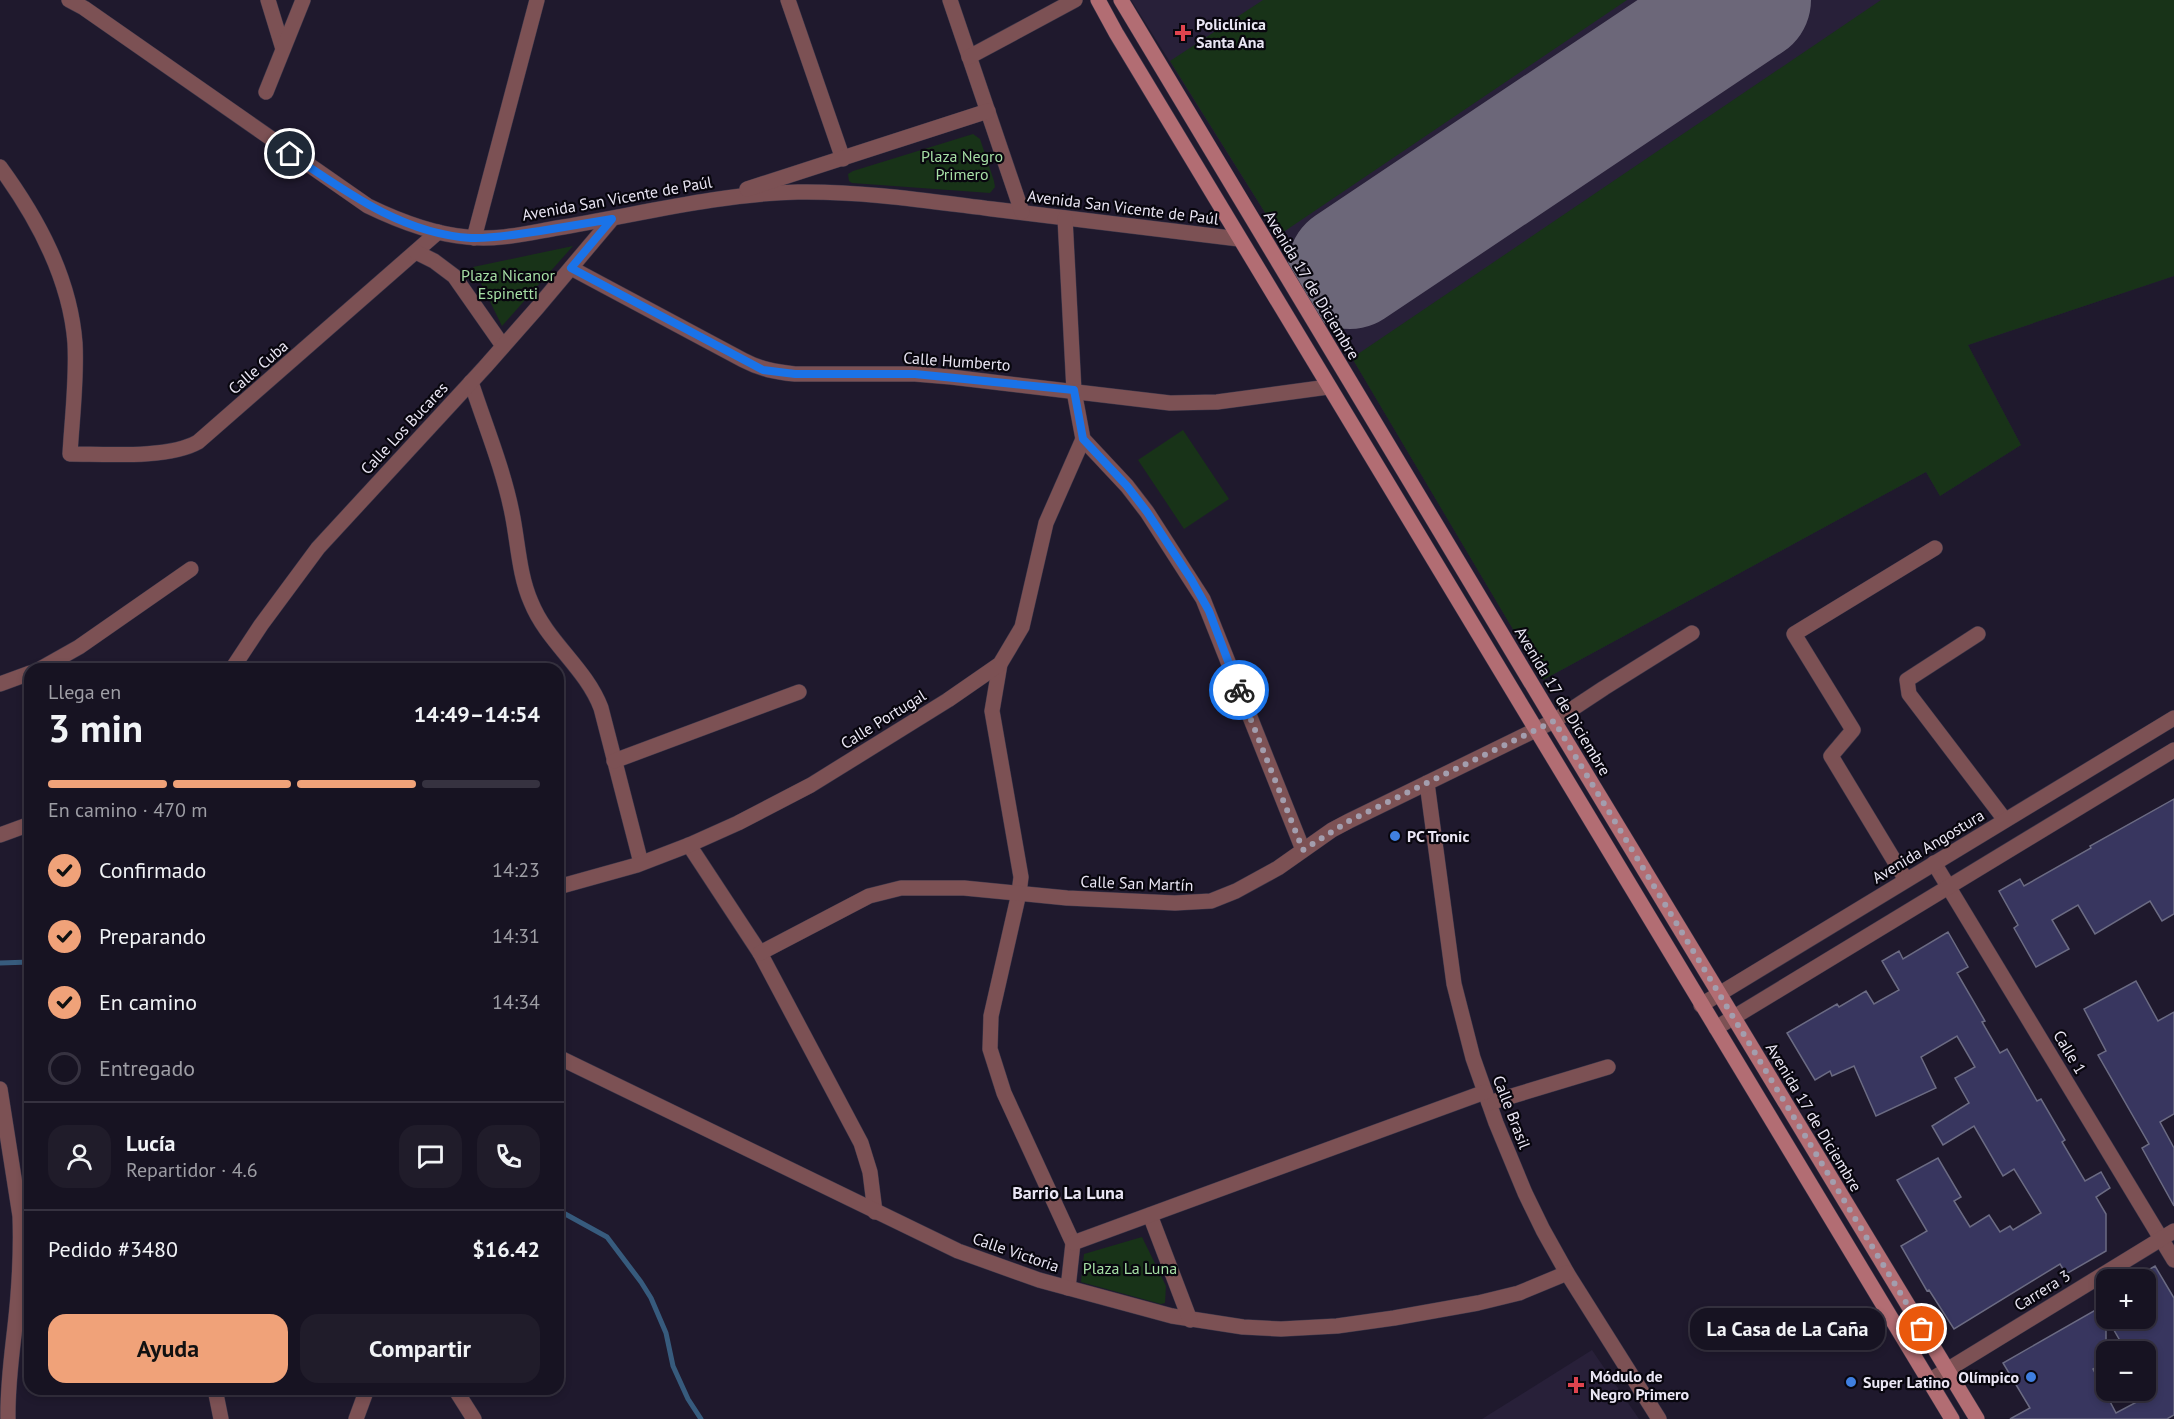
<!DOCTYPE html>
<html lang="es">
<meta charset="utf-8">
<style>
body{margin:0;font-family:"PT Sans",sans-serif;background:#201c2a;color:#f1f3f6;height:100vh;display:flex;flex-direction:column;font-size:22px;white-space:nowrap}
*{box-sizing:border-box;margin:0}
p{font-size:20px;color:#9e9ea5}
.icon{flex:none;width:33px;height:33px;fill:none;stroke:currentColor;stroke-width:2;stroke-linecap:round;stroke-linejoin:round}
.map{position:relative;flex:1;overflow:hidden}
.side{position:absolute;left:24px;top:663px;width:540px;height:732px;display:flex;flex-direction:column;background:#171322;border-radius:18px;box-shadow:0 3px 9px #0003,0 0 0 2px #363240}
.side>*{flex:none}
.controls{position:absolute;left:2096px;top:1269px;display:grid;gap:12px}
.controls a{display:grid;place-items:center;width:60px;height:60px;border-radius:12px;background:#171322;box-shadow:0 3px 9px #0003,0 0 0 2px #363240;font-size:30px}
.pin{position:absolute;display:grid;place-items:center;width:51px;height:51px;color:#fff;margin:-26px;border:3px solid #fff;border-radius:50%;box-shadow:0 2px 6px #0007}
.courier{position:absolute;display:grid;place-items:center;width:60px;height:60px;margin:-30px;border:4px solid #1a73e8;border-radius:50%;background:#fff;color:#222;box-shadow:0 2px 8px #0007}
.bubble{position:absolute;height:42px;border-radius:18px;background:#171322;box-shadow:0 3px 9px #0003,0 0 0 2px #363240;font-size:20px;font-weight:800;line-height:42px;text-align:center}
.overview em{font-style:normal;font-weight:800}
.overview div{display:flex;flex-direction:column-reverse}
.overview{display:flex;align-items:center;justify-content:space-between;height:102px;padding:0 24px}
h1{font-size:39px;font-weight:800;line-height:45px}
.bar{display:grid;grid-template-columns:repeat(4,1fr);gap:9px 6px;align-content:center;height:72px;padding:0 24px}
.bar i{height:8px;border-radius:4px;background:#363240}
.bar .on{background:#f0a279}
.bar p{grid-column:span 4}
.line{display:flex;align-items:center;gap:15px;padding:0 24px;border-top:2px solid #363240}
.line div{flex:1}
.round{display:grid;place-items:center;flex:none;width:63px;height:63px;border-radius:18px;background:#201c2a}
ol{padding:0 24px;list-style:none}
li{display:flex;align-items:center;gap:18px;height:66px}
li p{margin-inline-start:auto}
li .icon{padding:6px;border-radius:50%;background:#f0a279;color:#111;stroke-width:4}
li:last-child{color:#9e9ea5}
li i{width:33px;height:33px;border:3px solid #363240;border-radius:50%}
.primary-button{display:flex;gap:12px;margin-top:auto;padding:12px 24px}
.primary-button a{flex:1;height:69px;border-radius:18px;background:#f0a279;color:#111;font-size:24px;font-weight:800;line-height:69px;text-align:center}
.primary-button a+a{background:#201c2a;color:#f1f3f6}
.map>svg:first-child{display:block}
.built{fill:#282039}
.green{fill:#183318}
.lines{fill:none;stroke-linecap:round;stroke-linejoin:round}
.stream{stroke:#375b7d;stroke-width:5}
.runway{stroke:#6c6779;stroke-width:124}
.building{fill:#38365f;stroke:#6b6b83;stroke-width:1.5}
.street-casing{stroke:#3b3649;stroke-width:16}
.secondary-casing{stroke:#3b3649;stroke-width:16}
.street{stroke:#7c5154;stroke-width:15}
.secondary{stroke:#b26d73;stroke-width:15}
.done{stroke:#a39eae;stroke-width:6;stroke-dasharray:0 10.8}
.route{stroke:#1a73e8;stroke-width:8}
.health-dot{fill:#e0444e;stroke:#08060e;stroke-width:2}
.shop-dot{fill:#3f7fe0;stroke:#08060e;stroke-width:2}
.labels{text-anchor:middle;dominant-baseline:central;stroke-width:4.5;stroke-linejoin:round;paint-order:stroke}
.poi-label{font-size:16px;font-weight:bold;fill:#eae6f4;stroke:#08060e;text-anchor:start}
.park-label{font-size:16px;fill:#a6dfa5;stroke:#08060e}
.street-label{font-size:16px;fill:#eae6f4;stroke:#08060e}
.neighbourhood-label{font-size:18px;font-weight:bold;fill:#eae6f4;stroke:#08060e}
</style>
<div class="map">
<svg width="2174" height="1419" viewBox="0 0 2174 1419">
<rect width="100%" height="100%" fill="#1f192d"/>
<g class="built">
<path d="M1131 0H2174V276L1968 345 2021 445 1940 496 1926 472 1543 680 1279 235Z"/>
<path d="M1592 1350 1639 1419H1482Z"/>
</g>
<g class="green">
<path d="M1263 0H1627L1279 235 1170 61Z"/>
<path d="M1881 0H2174V276L1968 345 2021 445 1940 496 1926 472 1543 680 1352 358Z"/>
<path d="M973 134 980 139 994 181 995 187 990 193 852 183 849 181 848 174 853 171Z"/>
<path d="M573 246 502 326 473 267Z"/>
<path d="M1183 430 1229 499 1184 529 1138 460Z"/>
<path d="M1142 1237 1166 1286 1165 1303 1161 1304 1081 1282 1084 1254Z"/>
</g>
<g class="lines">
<g class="stream">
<path d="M0 963 30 962"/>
<path d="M558 1210 607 1237 641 1282 651 1298 666 1333 673 1366 688 1399 701 1419"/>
</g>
<path class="runway" d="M1350 267 1749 0"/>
</g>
<g class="building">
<path d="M2174 799V914L2162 921 2150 901 2095 934 2078 905 2052 920 2069 949 2036 967 2014 928 2018 925 1999 891 2020 879 2024 886 2091 848 2090 846Z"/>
<path d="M1948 932 1968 967 1957 973 1985 1021 1982 1022 2000 1053 2007 1049 2037 1101 2041 1099 2065 1140 2062 1142 2085 1181 2101 1172 2110 1188 2096 1197 2106 1214V1251L2066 1274 2060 1264 1954 1329 1929 1290 1927 1291 1901 1246 1927 1231 1897 1180 1938 1158 1961 1197 1954 1201 1970 1227 1989 1215 2000 1232 2010 1226 2013 1230 2041 1213 2014 1169 2003 1176 1974 1126 1943 1145 1932 1126 1969 1103 1955 1078 1975 1067 1957 1036 1921 1057 1936 1088 1876 1116 1854 1066 1832 1076 1830 1071 1815 1080 1787 1033 1837 1004 1839 1007 1866 991 1874 1004 1899 990 1882 961 1899 951 1903 959Z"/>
<path d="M2136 981 2158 1021 2174 1012V1114L2160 1122 2174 1148V1206L2142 1148 2149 1144 2098 1055 2106 1051 2084 1009Z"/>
<path d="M2155 1266 2174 1298V1415L2167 1419H2010L2030 1408 2003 1363 2106 1304V1362L2093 1369 2116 1413 2150 1395 2145 1385V1341L2126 1351 2107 1318H2145V1306L2148 1302 2145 1296V1272Z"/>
</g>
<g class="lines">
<defs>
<g id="street">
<path d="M69 0 84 8 368 206C399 221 432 234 467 237 496 241 528 233 557 228 637 215 716 194 798 192 863 191 928 201 992 209 1074 219 1157 229 1239 239"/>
<path d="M268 0 283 49"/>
<path d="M788 0 843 159"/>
<path d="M950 0 1022 212"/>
<path d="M969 57 1075 0"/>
<path d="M266 92 303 0"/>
<path d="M0 167C38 219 70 278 75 343 77 380 72 418 70 454 104 454 168 459 198 442L438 232"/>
<path d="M747 189 988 111"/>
<path d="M1065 218 1074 391 1083 439 1127 486 1147 512 1203 599 1303 850"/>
<path d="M474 238 537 0"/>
<path d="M416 252 434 261 454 276 503 346"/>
<path d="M571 268 743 360C760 369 775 372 795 374H915L951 377 1170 403 1217 402 1328 387"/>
<path d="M471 382C485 425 503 468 512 513 518 542 519 575 531 602 547 642 586 668 601 708L641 863"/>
<path d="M1978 634 1907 680 1909 694 2005 820"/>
<path d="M1000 664 992 711 1021 877 1019 893 991 1016 990 1049 1004 1093 1073 1243 1068 1288"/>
<path d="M40 669 79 647 191 569"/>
<path d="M232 669 261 625 318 548 485 367 537 308 612 219"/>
<path d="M0 684 30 673"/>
<path d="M614 761 799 692"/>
<path d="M1427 783 1454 984 1473 1058 1496 1123 1525 1193 1543 1230 1567 1273 1659 1419"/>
<path d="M0 835 30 824"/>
<path d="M689 845 760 953 861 1143 870 1172 875 1212"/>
<path d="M1934 863 2174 1260"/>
<path d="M1906 880 1831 756 1853 730 1794 634 1935 548"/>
<path d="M558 887 637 865 689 845 738 823 811 785 948 700 1000 664 1022 627 1046 523 1083 439"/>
<path d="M760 953 869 896 901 888H964L1067 898 1175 903 1211 901 1236 891 1278 868 1332 830 1349 821 1554 721 1604 688 1692 633"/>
<path d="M1701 1005 2174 718"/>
<path d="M1716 1028 2174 750"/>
<path d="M558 1057 958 1251 1039 1280 1172 1316 1243 1327 1281 1329 1337 1326 1394 1318 1478 1303 1519 1293 1567 1273"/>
<path d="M0 1089 20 1216C21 1242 20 1269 18 1295 15 1337 7 1377 8 1419"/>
<path d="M1489 1103 1608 1067"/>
<path d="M1150 1215 1190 1320"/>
<path d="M1073 1243 1485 1092"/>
<path d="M1929 1381 2174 1231"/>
<path d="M215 1389 221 1419"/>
<path d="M455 1389 474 1419"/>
<path d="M356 1419 367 1389"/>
</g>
<g id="secondary">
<path d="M1098 0 1116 33 1952 1419"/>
<path d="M1121 0 1554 721 1977 1419"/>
</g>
</defs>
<use href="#street" class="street-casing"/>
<use href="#secondary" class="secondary-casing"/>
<use href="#street" class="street"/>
<use href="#secondary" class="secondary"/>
</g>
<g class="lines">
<path class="done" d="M1239 690 1303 850 1349 821 1554 721 1922 1329"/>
<path class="route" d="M290 154C345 191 402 234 471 238 494 239 517 234 540 231 564 227 588 223 612 219L571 268 763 370 795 374H915L1074 390 1083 439 1127 486 1147 512 1191 579 1209 611 1239 690"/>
</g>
<g class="health-dot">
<path d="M1180 24h6v6h6v6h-6v6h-6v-6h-6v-6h6z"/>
<path d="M1573 1376h6v6h6v6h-6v6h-6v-6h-6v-6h6z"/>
</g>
<g class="shop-dot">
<circle cx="1395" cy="836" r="6"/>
<circle cx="2031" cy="1377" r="6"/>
<circle cx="1851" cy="1382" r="6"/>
</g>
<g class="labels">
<g class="poi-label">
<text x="1196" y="24">Policlínica<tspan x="1196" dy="18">Santa Ana</tspan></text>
<text x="1407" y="836">PC Tronic</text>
<text x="1590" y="1376">Módulo de<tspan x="1590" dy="18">Negro Primero</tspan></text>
<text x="2019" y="1377" text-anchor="end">Olímpico</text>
<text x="1863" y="1382">Super Latino</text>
</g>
<g class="park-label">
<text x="962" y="156">Plaza Negro<tspan x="962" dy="18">Primero</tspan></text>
<text x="508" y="275">Plaza Nicanor<tspan x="508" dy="18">Espinetti</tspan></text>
<text x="1130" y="1268">Plaza La Luna</text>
</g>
<g class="street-label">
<text transform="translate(617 198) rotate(-10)">Avenida San Vicente de Paúl</text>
<text transform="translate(1123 207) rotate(7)">Avenida San Vicente de Paúl</text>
<text transform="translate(1312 285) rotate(59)">Avenida 17 de Diciembre</text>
<text transform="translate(957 361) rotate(4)">Calle Humberto</text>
<text transform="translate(258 367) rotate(-41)">Calle Cuba</text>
<text transform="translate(404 428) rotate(-47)">Calle Los Bucares</text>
<text transform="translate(1563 701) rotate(59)">Avenida 17 de Diciembre</text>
<text transform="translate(883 719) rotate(-32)">Calle Portugal</text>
<text transform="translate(1928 846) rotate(-31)">Avenida Angostura</text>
<text transform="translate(1137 883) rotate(2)">Calle San Martín</text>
<text transform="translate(2070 1052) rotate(59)">Calle 1</text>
<text transform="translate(1512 1112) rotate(69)">Calle Brasil</text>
<text transform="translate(1814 1117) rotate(59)">Avenida 17 de Diciembre</text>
<text transform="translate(1016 1252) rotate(19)">Calle Victoria</text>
<text transform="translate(2042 1290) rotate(-32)">Carrera 3</text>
</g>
<g class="neighbourhood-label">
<text x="1068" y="1192">Barrio La Luna</text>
</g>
</g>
</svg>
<div class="controls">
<a>+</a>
<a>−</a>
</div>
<div class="pin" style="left:1922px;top:1329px;background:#ea580c"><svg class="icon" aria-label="bag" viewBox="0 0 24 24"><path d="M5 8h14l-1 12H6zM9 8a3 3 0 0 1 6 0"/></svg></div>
<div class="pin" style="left:290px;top:154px;background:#1f2937"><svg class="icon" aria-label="home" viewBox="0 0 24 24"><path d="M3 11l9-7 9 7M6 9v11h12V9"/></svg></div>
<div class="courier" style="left:1239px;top:690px"><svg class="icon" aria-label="bike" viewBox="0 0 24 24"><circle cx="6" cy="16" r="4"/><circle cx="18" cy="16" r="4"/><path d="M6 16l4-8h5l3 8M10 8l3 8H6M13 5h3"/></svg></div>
<div class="bubble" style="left:1690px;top:1308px;width:195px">La Casa de La Caña</div>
<section class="side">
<div class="overview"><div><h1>3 min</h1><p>Llega en</p></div><em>14:49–14:54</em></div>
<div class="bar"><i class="on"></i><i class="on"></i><i class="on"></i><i></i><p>En camino · 470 m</p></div>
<ol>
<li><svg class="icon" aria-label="check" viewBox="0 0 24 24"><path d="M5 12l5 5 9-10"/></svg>Confirmado<p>14:23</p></li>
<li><svg class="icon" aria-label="check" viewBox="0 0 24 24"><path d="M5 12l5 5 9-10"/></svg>Preparando<p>14:31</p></li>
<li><svg class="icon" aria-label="check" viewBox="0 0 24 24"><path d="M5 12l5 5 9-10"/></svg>En camino<p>14:34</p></li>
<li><i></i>Entregado</li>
</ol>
<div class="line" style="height:108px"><a class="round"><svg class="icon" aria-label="person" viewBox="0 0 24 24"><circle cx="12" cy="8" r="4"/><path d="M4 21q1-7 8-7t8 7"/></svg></a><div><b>Lucía</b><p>Repartidor · 4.6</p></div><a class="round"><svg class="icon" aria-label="chat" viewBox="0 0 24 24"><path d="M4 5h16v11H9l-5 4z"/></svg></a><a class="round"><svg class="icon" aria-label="phone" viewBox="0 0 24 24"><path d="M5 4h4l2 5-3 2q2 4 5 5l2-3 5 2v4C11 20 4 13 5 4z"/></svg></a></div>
<div class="line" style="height:78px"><div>Pedido #3480</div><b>$16.42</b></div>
<div class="primary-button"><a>Ayuda</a><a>Compartir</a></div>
</section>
</div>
